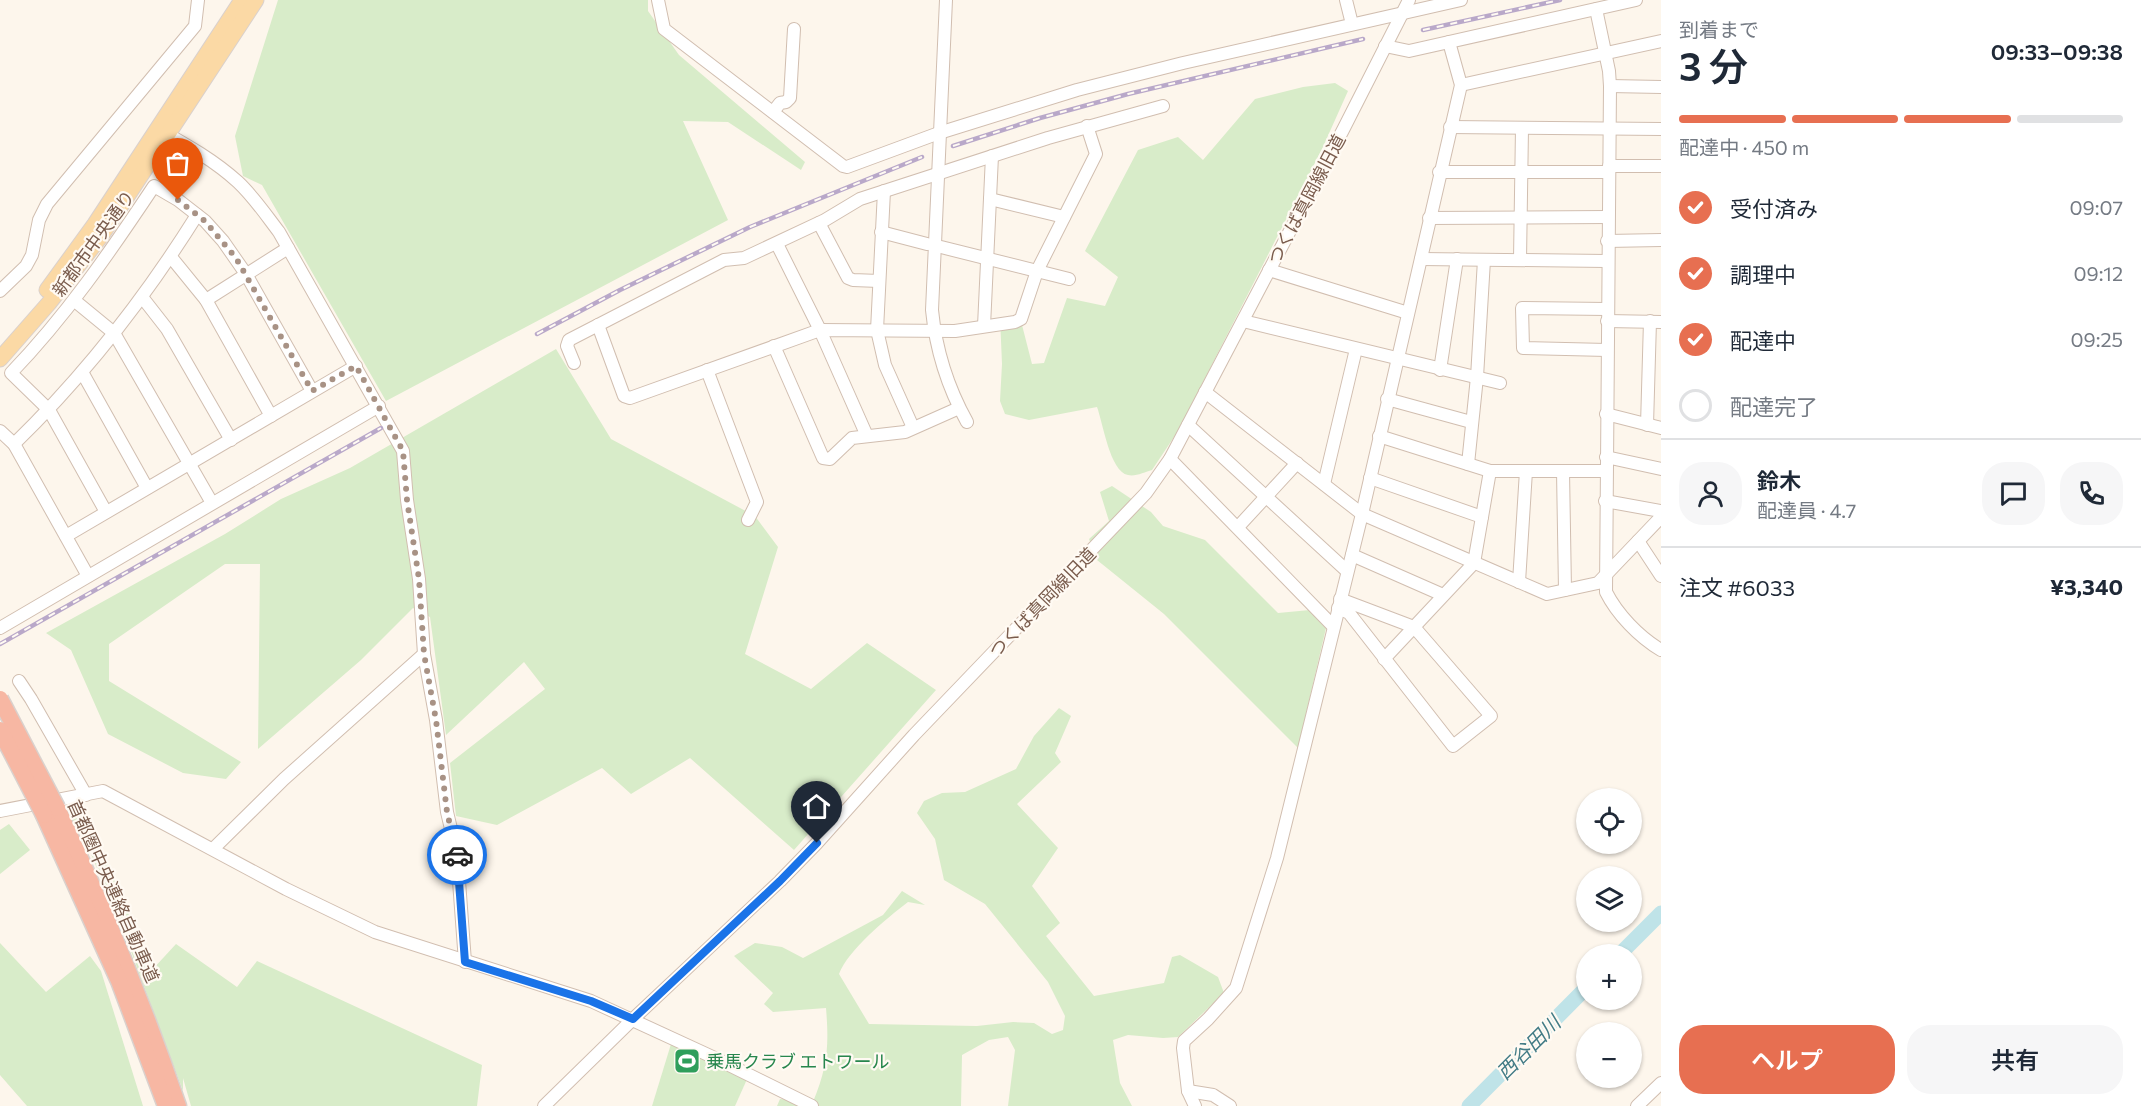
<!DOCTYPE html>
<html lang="ja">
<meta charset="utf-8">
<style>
body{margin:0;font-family:Commissioner,"Noto Sans JP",sans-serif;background:#f6f6f7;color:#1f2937;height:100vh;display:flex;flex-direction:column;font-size:22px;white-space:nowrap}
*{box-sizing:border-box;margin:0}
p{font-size:20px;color:#747a83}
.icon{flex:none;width:33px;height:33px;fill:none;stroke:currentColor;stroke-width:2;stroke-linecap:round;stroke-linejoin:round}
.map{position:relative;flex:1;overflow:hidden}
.side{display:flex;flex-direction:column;background:#fff;width:480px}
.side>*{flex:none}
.fabs{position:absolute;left:1576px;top:788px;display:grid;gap:12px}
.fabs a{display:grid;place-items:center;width:66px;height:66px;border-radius:50%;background:#fff;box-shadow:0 2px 4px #0004;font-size:30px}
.pin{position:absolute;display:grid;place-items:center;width:51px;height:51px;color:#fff;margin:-62px -26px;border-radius:50% 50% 50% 0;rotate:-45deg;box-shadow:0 0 6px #0007}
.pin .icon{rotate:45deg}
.courier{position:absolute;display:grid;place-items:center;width:60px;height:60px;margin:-30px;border:4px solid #1a73e8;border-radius:50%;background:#fff;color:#222;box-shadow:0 2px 8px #0007}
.overview em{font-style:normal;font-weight:600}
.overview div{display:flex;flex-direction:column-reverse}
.overview{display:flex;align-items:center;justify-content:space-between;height:102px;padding:0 18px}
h1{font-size:39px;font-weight:600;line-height:45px}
.bar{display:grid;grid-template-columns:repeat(4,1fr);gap:9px 6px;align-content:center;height:72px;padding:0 18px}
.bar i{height:8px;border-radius:4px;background:#e0e1e3}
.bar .on{background:#e76f51}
.bar p{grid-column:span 4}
.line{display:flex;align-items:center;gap:15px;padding:0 18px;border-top:2px solid #e0e1e3}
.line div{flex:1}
.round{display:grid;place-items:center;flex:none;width:63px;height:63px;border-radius:24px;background:#f6f6f7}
ol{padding:0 18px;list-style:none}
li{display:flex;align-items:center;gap:18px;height:66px}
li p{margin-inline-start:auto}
li .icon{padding:6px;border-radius:50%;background:#e76f51;color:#fff;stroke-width:4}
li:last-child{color:#747a83}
li i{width:33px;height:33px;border:3px solid #e0e1e3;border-radius:50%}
.button{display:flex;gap:12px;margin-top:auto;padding:12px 18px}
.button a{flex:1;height:69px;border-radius:24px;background:#e76f51;color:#fff;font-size:24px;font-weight:600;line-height:69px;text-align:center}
.button a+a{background:#f6f6f7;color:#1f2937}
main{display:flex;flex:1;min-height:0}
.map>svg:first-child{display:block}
.green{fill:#d8ecc9}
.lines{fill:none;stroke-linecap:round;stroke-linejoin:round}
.river{stroke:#bfe3e8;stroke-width:15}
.minor-casing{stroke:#d1beb0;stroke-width:14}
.major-casing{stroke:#dad1cd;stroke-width:17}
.highway-casing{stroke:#dad1cd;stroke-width:19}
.minor{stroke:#fff;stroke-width:12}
.major{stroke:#fbd9a5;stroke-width:15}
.highway{stroke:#f7b7a3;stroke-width:16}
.rail-casing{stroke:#b9a8c9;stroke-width:4.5}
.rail{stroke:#fffaf3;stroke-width:2;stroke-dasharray:7;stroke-linecap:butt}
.highway-bridge-casing{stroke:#dad1cd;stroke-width:19;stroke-linecap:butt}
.highway-bridge{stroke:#f7b7a3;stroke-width:16}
.done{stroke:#a89285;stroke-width:6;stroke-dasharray:0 10.8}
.route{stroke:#1a73e8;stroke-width:8}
.labels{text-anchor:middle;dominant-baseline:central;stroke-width:4.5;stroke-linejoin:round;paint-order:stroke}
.street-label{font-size:18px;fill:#7a5c4d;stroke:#fffaf3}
.leisure-label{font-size:18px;fill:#27864d;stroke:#fffaf3;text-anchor:start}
.water-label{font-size:20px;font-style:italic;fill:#437c86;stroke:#fffaf3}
</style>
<main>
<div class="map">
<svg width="1661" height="1106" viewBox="0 0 1661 1106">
<rect width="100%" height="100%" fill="#fdf6ec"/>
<g class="green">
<path d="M278 0H648V11L679 55 805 162 801 170 728 122 683 121 728 220 386 401 262 185 243 176 235 136Z"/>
<path d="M1335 83 1348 91 1322 149 1178 431 1152 470C1145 472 1135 477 1128 475 1110 472 1103 423 1097 407L1029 420 1005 414 1000 401 1002 364 1000 317 1022 325 1032 364 1044 363 1067 298 1105 306 1118 277 1085 251 1138 150 1178 137 1203 160 1255 99 1303 87Z"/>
<path d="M556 349 611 439 755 516 778 547 745 654 811 689 867 643 936 690 794 850 690 758 631 794 602 768 497 825 456 816 450 763 545 689 524 662 446 735 430 617 413 608 361 660 258 749 260 564H225L109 644V681L241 762 226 779 183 773 108 734 71 650 46 633 225 534 281 499 350 468Z"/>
<path d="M1112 486 1151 512 1163 526 1205 540 1278 613 1310 610 1326 628 1298 748 1164 614 1097 560 1089 539 1109 521 1100 492Z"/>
<path d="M1059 708 1071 716 1055 753 1061 762 1017 804 1058 848 1032 886 1060 923 1046 936 1094 996 1164 983 1172 957 1180 955 1218 977 1224 993 1178 1037 1163 1038 1128 1035 1113 1040 1120 1083 1132 1106H1008L1015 1050 1008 1037 989 1040 962 1055 961 1106H777L780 1099 813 1102C828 1066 829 1045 826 1008L773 1012 764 1004 773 993 734 956 755 943 782 947 803 958 883 915 902 891 925 905 908 902C887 918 848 950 839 974L869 1024 977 1026 1013 1022 1034 1023 1052 1034 1063 1030 1065 1016 1048 982 985 904 944 880 935 839 917 813 924 801 942 793 965 792 1016 769 1034 736Z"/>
<path d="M82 803 152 970 176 944 237 987 257 961 482 1065 477 1106H191L183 1078V1091L132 954 87 844 65 808 73 804Z"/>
<path d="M9 824 30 850 0 874V830Z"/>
<path d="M0 943 46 992 90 956 101 971 143 1106H27L0 1075Z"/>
<path d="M671 1044 748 1077 735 1106H652Z"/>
</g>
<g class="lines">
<g class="river">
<path d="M1620 954 1661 913"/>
<path d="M1469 1106 1587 987"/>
</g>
<defs>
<g id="minor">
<path d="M658 0 664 29 843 166 847 167 939 133 1077 90 1183 63 1461 0"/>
<path d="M946 0 932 310C936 351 947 386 967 422"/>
<path d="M1346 0 1352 24"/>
<path d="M1596 9 1609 71 1610 86 1606 592C1617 614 1639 637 1661 650"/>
<path d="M1385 46 1409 51 1636 0"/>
<path d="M1461 85 1661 41"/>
<path d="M1610 86 1661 87"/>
<path d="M773 112 780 103 786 102 790 98 794 29"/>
<path d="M1450 127 1661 129"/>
<path d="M160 130C187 145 215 161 238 182 254 197 266 215 279 232L403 451 407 500 419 579 424 654 436 720 447 812 457 854 465 962"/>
<path d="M1609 166H1661"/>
<path d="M1439 172H1608"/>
<path d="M884 191 877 330 885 365 911 423"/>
<path d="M990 199 1064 217"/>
<path d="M1429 218 1608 217"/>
<path d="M819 223 848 278 853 280 879 281"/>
<path d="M881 232 927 244"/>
<path d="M1607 241 1661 240"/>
<path d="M777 244 820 330 867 436"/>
<path d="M941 247 1069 279"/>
<path d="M171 257 206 300 271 416"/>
<path d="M1421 259 1607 261"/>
<path d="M1520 260 1522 128"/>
<path d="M1269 270 1408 313"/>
<path d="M0 291 26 266 32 255 39 220 47 204 195 26 198 0"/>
<path d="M142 297 167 329 231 440"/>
<path d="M206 300 288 248"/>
<path d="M75 301 114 333 212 503"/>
<path d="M1243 321 1500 383"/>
<path d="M1607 321 1661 322"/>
<path d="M598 325 624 396 630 398 820 330 955 331 1015 322 1021 319 1037 271 1096 154 1087 126"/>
<path d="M984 326 992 156"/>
<path d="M774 346 823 458 830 459 852 438 905 432 959 408"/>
<path d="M1607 350 1523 348 1522 308 1607 309"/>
<path d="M574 363 567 346 569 340 724 260 744 258 825 220 860 199 1048 138 1163 106"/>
<path d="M707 370 757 502 748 520"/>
<path d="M1440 370 1457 259"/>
<path d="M82 372 147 488"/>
<path d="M1205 392 1362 514 1547 594 1598 583 1661 517"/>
<path d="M1387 399 1471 422"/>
<path d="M1606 414 1661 428"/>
<path d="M1188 425 1347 571"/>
<path d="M1647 425 1650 321"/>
<path d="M0 431 14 444 88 576"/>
<path d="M1379 436 1490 471H1606"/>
<path d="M14 444C84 376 145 298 197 215"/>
<path d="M1606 457 1661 469"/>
<path d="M1170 459 1333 626"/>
<path d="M1468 464 1477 377 1484 260"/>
<path d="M1563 471 1565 590"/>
<path d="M1370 478 1482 517"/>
<path d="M1324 484 1356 349"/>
<path d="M1605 501 1661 511"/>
<path d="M106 512 49 410 11 373C66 316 110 252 154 186L178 200 205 221 223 241 246 274 312 391"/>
<path d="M1238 527 1297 463"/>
<path d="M66 536 356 366"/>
<path d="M1638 541 1661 576"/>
<path d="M1352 555 1443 595"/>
<path d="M1519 582 1526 471"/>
<path d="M1338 608 1349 613 1453 746 1491 716 1414 627 1340 599"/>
<path d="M0 628 379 406"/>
<path d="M1384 659 1474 563 1490 471"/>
<path d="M19 681 31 699 86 795"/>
<path d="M0 811 103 791 286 889 375 932 591 1001 717 1059 812 1106"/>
<path d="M213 849 284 779 424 654"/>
<path d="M1188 1091 1213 1095 1230 1106"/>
<path d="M544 1106 633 1019 780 881 817 843 914 735 1146 493 1170 459 1344 128 1409 0"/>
<path d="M1195 1106 1188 1091 1183 1048 1184 1041 1208 1019 1236 988 1277 858 1362 514 1461 85 1449 42"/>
<path d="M1637 1106 1661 1083"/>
</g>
<g id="major">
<path d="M47 290 95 224 242 0"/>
<path d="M0 359 49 303 101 236 256 0"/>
</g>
<g id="highway">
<path d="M57 808C103 906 143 1003 178 1106"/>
<path d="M44 815 119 981 166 1106"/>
</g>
</defs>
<use href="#minor" class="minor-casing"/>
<use href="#major" class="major-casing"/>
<use href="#highway" class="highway-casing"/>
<use href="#minor" class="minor"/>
<use href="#major" class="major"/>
<use href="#highway" class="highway"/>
<defs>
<g id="rail">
<path d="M1423 30 1560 0"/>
<path d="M953 146 1040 118 1128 94 1363 39"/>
<path d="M537 334 620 290 750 227 922 157"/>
<path d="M0 644 381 428"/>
</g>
</defs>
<use href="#rail" class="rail-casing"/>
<use href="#rail" class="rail"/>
<defs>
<g id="highway-bridge">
<path d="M0 699 57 808"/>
<path d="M0 730 44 815"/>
</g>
</defs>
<use href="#highway-bridge" class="highway-bridge-casing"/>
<use href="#highway-bridge" class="highway-bridge"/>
</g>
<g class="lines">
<path class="done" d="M178 200 205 221 236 258 312 391 356 366 403 451 407 500 419 579 424 654 436 720 447 812 457 855"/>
<path class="route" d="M457 855 465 962 591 1001 633 1019 780 881 817 843"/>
</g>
<defs>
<symbol id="stadium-square" viewBox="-11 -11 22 22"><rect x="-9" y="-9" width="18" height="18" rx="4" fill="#2e9e5b" stroke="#fffaf3"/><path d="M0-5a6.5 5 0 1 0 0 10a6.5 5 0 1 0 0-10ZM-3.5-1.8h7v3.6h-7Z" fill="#fff"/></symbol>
</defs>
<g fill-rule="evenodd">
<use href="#stadium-square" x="672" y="1046" width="30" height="30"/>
</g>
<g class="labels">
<g class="street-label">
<text transform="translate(1306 199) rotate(-62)">つくば真岡線旧道</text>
<text transform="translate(93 243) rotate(-54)">新都市中央通り</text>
<text transform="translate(1042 602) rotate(-46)">つくば真岡線旧道</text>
<text transform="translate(114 891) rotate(66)">首都圏中央連絡自動車道</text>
</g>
<g class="leisure-label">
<text x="706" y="1061">乗馬クラブ エトワール</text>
</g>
<g class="water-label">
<text transform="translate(1528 1047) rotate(-45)">西谷田川</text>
</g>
</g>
</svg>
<div class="fabs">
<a><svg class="icon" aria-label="locate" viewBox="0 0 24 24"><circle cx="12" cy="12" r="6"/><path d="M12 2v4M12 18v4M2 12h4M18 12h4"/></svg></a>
<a><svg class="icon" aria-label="layers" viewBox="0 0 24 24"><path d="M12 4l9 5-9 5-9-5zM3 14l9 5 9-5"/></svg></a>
<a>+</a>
<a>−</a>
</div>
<div class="pin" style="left:178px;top:200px;background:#ea580c"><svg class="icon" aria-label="bag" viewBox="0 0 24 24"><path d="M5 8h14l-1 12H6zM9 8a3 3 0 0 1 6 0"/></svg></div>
<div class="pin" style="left:817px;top:843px;background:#1f2937"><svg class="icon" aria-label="home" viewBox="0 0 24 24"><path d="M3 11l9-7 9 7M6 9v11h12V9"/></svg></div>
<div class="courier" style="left:457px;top:855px"><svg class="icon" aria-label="car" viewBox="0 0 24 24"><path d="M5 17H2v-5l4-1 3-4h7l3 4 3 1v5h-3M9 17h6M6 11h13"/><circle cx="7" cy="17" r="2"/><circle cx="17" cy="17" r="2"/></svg></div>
</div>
<section class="side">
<div class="overview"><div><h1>3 分</h1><p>到着まで</p></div><em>09:33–09:38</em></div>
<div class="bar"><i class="on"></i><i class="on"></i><i class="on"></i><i></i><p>配達中 · 450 m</p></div>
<ol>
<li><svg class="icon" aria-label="check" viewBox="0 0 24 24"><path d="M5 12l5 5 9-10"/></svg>受付済み<p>09:07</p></li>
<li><svg class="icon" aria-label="check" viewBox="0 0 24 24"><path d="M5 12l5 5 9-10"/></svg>調理中<p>09:12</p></li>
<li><svg class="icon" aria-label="check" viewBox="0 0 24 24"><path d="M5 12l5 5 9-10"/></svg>配達中<p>09:25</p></li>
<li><i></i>配達完了</li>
</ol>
<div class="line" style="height:108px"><a class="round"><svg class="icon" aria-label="person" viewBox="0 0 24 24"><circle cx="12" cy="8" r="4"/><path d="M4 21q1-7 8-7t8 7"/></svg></a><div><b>鈴木</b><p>配達員 · 4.7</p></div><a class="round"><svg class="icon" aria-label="chat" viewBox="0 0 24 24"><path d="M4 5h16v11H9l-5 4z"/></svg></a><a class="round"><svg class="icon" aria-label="phone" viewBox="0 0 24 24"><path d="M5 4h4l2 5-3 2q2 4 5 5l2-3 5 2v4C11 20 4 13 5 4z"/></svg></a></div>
<div class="line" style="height:78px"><div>注文 #6033</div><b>¥3,340</b></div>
<div class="button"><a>ヘルプ</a><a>共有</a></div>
</section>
</main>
